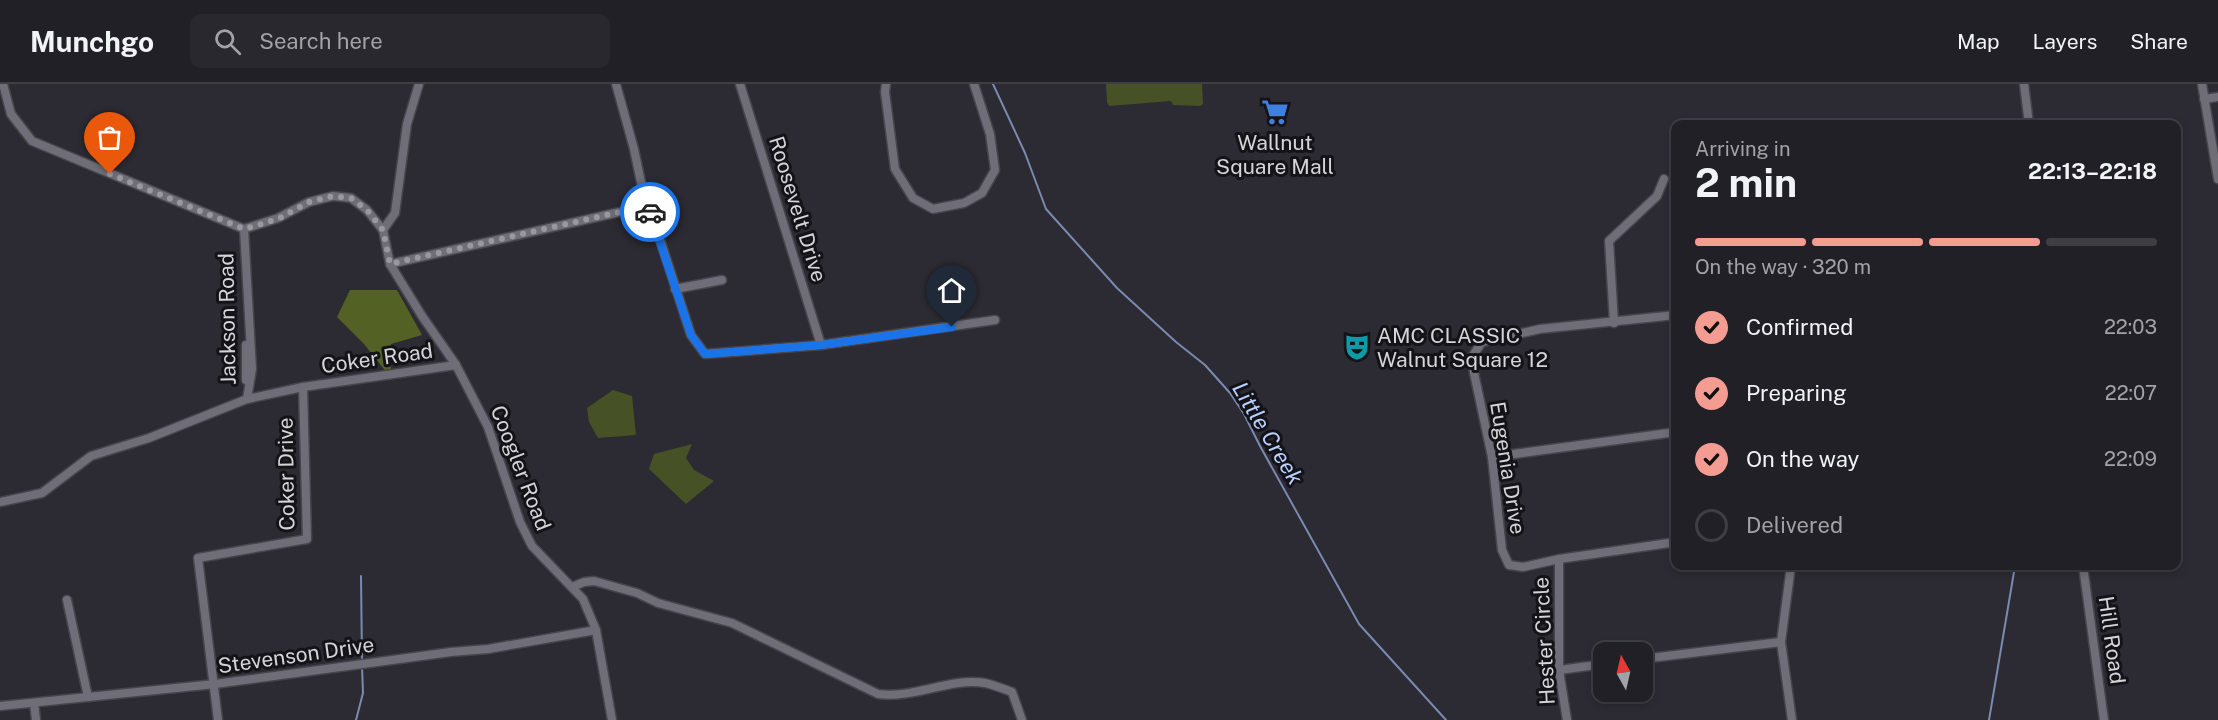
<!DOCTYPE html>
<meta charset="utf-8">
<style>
body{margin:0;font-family:"Public Sans",sans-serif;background:#29282e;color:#f1f3f6;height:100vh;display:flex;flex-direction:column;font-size:22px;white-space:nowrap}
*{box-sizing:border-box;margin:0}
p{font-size:20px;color:#a2a3a7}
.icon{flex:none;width:33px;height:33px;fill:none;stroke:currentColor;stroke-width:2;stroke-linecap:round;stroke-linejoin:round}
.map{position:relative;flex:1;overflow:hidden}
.drawer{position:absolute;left:1671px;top:36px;width:510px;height:450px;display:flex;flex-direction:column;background:#212026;border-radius:12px;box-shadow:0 3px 9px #0003,0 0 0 2px #3e3e43}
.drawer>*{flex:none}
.needle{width:39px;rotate:352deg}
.tools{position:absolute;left:1593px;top:558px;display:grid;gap:12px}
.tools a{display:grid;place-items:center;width:60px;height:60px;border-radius:12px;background:#212026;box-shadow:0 3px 9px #0003,0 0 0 2px #3e3e43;font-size:30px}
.pin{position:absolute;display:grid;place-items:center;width:51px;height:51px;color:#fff;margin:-62px -26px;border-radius:50% 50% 50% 0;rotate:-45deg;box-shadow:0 0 6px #0007}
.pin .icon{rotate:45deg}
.courier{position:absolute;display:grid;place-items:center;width:60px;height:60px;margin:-30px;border:4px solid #1a73e8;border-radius:50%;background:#fff;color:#222;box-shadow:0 2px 8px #0007}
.head em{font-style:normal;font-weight:700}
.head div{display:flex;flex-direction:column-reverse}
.head{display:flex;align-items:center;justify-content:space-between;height:102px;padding:0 24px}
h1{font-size:39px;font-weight:700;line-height:45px}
.bar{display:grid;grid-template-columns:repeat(4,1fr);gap:9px 6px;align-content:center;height:72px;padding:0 24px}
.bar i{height:8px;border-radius:4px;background:#3e3e43}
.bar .current{background:#f59c92}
.bar p{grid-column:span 4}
ol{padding:0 24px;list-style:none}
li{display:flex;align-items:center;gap:18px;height:66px}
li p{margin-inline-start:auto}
li .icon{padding:6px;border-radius:50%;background:#f59c92;color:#111;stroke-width:4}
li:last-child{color:#a2a3a7}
li i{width:33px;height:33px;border:3px solid #3e3e43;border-radius:50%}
header{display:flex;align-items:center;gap:36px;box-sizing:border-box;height:84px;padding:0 30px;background:#212026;border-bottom:2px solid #3e3e43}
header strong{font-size:28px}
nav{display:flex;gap:33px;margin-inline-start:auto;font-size:21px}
.search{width:420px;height:54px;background:#29282e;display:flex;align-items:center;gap:15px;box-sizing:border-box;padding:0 21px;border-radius:12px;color:#a2a3a7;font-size:22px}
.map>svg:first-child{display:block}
.green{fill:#465125}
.forest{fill:#536125}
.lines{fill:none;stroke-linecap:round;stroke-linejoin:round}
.stream{stroke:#798bb0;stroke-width:2}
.street-casing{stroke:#46454c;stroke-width:11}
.street{stroke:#6f6d77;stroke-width:8}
.done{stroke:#9a989f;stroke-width:6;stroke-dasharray:0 10.8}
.route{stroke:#1a73e8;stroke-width:8}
.labels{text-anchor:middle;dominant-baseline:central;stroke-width:6;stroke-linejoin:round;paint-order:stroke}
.poi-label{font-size:21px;fill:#d5d4d9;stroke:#141317}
.street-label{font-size:21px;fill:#d5d4d9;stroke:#141317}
.water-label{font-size:22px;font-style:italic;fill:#b8d1ff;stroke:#141317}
</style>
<header>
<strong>Munchgo</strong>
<div class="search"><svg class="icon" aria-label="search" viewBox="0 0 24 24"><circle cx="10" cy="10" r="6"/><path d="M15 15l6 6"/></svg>Search here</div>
<nav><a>Map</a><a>Layers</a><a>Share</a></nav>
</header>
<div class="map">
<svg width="2218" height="636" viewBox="0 0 2218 636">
<rect width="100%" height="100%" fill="#2c2a32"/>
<g class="green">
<path d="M1106 0H1202L1203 20 1200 22 1173 21 1171 17 1109 22 1107 18Z"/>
<path d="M613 306 632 312 636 351 598 354 589 338 587 324Z"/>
<path d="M692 360 686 374 694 386 714 397 686 420 649 385 654 370Z"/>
</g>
<path class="forest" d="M350 206H397L422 251 391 260V294L364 260 337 233Z"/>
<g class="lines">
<g class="stream">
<path d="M993 0 1025 69 1046 125 1117 204 1176 258 1205 281 1230 309 1244 330 1260 362 1359 540 1446 636"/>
<path d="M361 492 362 577"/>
<path d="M356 636 363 609 362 582"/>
<path d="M1989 636 2015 482"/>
</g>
<defs>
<g id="street">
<path d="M3 0 11 30 32 57 244 145 278 134 309 118 333 112 351 114 367 126 383 146 390 180 422 232 456 281 488 343 520 438 532 462 583 515 596 546 612 636"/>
<path d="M616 0 634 65 646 122 651 128 691 251 705 270 821 261 995 236"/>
<path d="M740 0 821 261"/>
<path d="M886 0 885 8 895 85 913 114 933 125 964 119 982 109 995 86 990 50 974 0"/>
<path d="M2024 0 2029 40"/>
<path d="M2202 0 2218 95"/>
<path d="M2204 15 2218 13"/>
<path d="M244 145 252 285 247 315"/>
<path d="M383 146 395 129 407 40 419 0"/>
<path d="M390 180 646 122"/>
<path d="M675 205 722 196"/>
<path d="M1676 231 1540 245 1482 258 1472 273 1474 289 1492 373 1502 466 1509 481 1523 483 1559 475 1676 458"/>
<path d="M1614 239 1609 157 1657 112 1664 95"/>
<path d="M246 261V296"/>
<path d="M1492 373 1676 348"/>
<path d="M0 418 42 409 91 372 149 354 247 315 303 303 456 281"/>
<path d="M1559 475V586L1567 636"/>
<path d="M1791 482 1781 558 1792 636"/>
<path d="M2083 482 2104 636"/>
<path d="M572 503 584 498 594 497 637 509 658 519 732 539 878 610C914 615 950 593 985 599 994 601 1004 605 1012 608L1022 636"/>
<path d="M67 516 88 613"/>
<path d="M1642 575 1781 558"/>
<path d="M1559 586 1604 580"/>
<path d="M34 619 36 636"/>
<path d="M0 622 215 600 451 568 488 565 596 546"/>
<path d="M218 636 198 474 307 455 303 303"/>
</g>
</defs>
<use href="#street" class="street-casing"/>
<use href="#street" class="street"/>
</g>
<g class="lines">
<path class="done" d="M110 90 244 145 278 135 309 118 333 112 351 114 367 126 383 146 390 180 646 122 650 128"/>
<path class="route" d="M650 128 691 251 705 270 821 261 952 243"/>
</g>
<defs>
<symbol id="supermarket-bare" viewBox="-9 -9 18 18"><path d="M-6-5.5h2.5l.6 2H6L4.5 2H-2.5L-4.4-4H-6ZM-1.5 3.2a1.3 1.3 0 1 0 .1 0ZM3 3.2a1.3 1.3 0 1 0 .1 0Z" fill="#3f7fe0" stroke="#141317" stroke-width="2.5" paint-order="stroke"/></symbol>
<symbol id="theatre-bare" viewBox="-9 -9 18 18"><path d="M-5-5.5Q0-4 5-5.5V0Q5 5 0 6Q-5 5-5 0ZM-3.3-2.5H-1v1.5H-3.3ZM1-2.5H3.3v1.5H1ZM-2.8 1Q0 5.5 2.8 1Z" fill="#0f9aa8" stroke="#141317" stroke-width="2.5" paint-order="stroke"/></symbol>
</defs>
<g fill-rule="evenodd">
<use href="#supermarket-bare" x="1256" y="9" width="38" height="38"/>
<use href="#theatre-bare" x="1338" y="244" width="38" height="38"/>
</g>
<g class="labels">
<g class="poi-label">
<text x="1275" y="58">Wallnut<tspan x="1275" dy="24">Square Mall</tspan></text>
<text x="1377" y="251" text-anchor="start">AMC CLASSIC<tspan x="1377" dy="24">Walnut Square 12</tspan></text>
</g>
<g class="street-label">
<text transform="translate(798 125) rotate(73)">Roosevelt Drive</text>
<text transform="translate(227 235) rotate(-91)">Jackson Road</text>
<text transform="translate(377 274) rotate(-8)">Coker Road</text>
<text transform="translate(521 384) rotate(69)">Coogler Road</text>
<text transform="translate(1508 384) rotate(81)">Eugenia Drive</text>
<text transform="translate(286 390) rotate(-91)">Coker Drive</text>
<text transform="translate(2112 556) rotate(82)">Hill Road</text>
<text transform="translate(1544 557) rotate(-93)">Hester Circle</text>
<text transform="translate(296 571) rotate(-8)">Stevenson Drive</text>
</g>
<g class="water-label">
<text transform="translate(1268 349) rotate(59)">Little Creek</text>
</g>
</g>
</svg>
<div class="tools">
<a><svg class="needle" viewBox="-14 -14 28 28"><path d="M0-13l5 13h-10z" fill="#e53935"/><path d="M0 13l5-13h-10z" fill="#a2a3a7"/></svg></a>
</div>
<div class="pin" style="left:110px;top:90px;background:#ea580c"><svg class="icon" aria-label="bag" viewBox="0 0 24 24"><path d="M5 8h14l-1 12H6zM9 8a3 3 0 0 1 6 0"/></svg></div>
<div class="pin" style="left:952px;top:243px;background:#1f2937"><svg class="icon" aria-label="home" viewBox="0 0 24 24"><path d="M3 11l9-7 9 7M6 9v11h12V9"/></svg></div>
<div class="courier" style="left:650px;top:128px"><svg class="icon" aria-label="car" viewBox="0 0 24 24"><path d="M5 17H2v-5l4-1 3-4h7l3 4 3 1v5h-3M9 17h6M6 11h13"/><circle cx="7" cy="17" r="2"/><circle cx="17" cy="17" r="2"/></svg></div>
<section class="drawer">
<div class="head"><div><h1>2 min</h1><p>Arriving in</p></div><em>22:13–22:18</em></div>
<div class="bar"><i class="current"></i><i class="current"></i><i class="current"></i><i></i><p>On the way · 320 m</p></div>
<ol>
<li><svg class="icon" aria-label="check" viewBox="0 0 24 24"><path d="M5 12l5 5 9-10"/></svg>Confirmed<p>22:03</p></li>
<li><svg class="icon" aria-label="check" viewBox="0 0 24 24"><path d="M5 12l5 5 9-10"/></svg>Preparing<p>22:07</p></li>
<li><svg class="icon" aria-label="check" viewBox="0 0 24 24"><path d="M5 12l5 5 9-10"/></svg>On the way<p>22:09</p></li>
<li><i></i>Delivered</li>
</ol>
</section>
</div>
